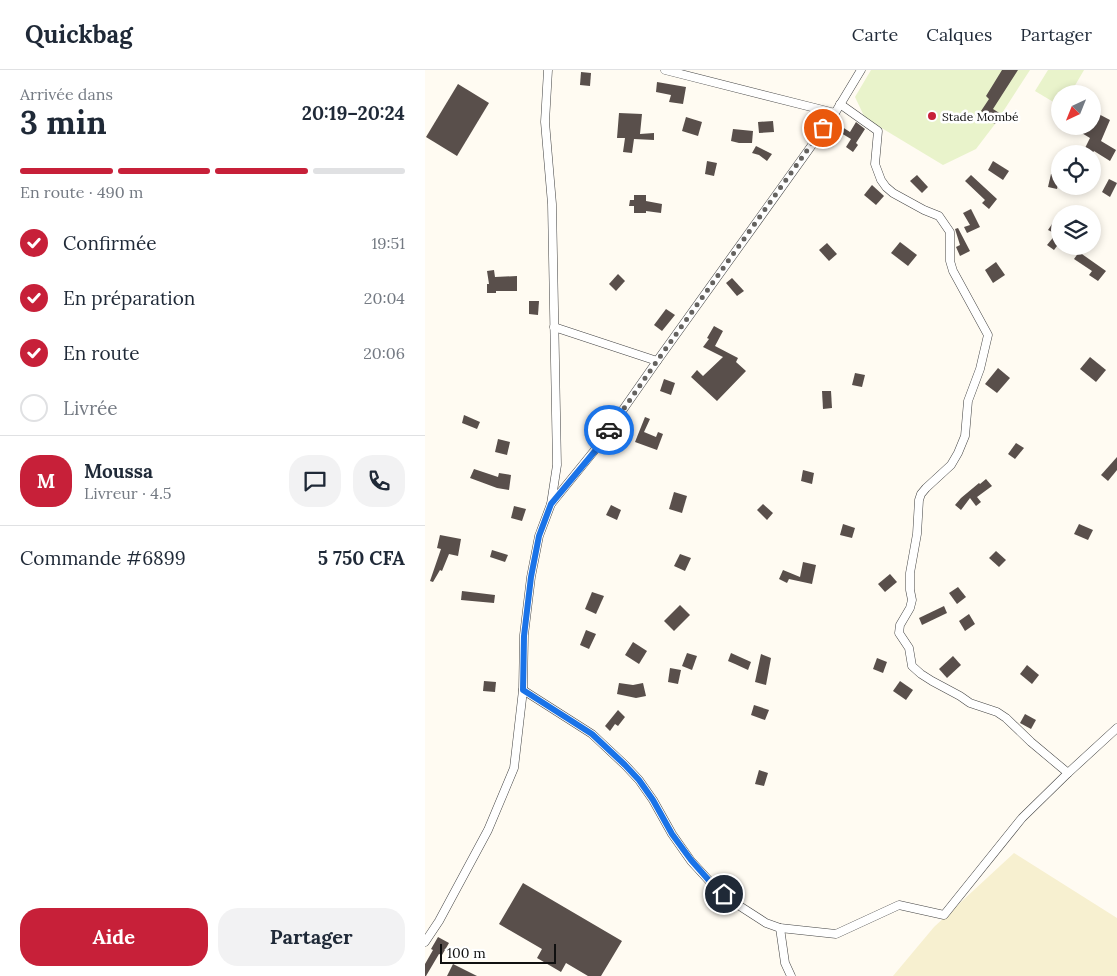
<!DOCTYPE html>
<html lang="fr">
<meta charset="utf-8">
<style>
body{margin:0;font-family:Lora,serif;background:#f2f2f3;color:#1f2937;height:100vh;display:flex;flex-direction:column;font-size:19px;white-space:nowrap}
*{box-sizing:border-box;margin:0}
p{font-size:16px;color:#747a83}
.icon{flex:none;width:28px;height:28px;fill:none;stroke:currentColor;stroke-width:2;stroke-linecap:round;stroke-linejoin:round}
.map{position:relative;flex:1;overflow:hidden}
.sheet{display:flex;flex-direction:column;background:#fff;width:425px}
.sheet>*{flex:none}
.needle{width:32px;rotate:223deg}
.controls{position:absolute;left:626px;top:15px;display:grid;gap:10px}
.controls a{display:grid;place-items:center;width:50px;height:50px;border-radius:50%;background:#fff;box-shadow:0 2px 8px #0003;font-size:25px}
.scale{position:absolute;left:15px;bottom:12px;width:116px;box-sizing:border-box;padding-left:5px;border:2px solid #101010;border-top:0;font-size:14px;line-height:18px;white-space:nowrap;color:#101010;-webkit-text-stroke:4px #fff;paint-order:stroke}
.pin{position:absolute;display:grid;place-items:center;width:42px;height:42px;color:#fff;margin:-21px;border:2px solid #fff;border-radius:50%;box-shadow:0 1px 5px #0007}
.courier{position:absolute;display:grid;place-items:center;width:50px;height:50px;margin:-25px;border:4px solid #1a73e8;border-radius:50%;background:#fff;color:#222;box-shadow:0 1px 6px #0007}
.overview em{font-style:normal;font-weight:800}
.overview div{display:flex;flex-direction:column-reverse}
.overview{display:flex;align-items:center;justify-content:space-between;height:85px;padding:0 20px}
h1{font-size:32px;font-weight:800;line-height:38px}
.bar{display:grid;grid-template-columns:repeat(4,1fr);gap:8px 5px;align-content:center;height:60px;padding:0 20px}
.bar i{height:6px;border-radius:4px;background:#e0e1e3}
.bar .current{background:#c72039}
.bar p{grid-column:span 4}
.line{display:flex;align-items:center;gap:12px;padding:0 20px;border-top:1px solid #e0e1e3}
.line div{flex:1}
.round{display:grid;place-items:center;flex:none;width:52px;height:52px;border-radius:20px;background:#f2f2f3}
ol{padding:0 20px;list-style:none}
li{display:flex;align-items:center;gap:15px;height:55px}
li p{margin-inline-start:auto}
li .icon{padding:5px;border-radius:50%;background:#c72039;color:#fff;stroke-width:4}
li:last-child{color:#747a83}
li i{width:28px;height:28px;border:2px solid #e0e1e3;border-radius:50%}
.primary-button{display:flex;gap:10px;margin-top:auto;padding:10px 20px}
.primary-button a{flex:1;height:58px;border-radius:20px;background:#c72039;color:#fff;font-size:20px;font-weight:800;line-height:58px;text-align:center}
.primary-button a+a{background:#f2f2f3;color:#1f2937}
header{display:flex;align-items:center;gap:30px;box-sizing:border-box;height:70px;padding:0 25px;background:#fff;border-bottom:1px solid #e0e1e3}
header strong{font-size:24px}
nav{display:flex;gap:28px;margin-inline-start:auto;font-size:18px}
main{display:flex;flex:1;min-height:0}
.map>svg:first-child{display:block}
.farmland{fill:#f7f0d0}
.pitch{fill:#e9f3cb}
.building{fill:#594f4b}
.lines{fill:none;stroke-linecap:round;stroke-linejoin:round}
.minor-casing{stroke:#434343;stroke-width:9}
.minor{stroke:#fff;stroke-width:8}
.done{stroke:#64625f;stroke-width:5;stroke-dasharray:0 9}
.route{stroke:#1a73e8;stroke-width:6}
.poi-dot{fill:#c72039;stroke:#fff;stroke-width:2}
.labels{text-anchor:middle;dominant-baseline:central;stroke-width:5;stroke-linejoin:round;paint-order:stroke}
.poi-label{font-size:12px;fill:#101010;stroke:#fff;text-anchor:start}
</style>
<header>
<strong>Quickbag</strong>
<nav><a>Carte</a><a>Calques</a><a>Partager</a></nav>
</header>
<main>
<section class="sheet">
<div class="overview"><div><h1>3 min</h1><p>Arrivée dans</p></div><em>20:19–20:24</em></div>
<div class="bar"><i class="current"></i><i class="current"></i><i class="current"></i><i></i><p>En route · 490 m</p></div>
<ol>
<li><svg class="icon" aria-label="check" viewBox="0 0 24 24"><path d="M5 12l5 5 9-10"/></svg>Confirmée<p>19:51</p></li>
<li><svg class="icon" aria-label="check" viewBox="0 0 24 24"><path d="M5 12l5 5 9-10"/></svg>En préparation<p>20:04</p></li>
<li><svg class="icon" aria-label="check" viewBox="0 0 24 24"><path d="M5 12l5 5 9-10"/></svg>En route<p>20:06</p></li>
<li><i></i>Livrée</li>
</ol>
<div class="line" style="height:90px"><b class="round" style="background:#c72039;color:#fff">M</b><div><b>Moussa</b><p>Livreur · 4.5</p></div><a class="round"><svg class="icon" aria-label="chat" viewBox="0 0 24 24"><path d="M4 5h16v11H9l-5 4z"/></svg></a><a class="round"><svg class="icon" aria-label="phone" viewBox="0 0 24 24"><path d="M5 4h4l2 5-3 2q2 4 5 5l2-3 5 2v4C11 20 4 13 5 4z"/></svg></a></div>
<div class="line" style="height:65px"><div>Commande #6899</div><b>5 750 CFA</b></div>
<div class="primary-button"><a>Aide</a><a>Partager</a></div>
</section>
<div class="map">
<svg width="692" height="906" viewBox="0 0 692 906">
<rect width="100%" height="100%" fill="#fffbf2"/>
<path class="farmland" d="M589 783 692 848V906H468L509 857Z"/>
<g class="pitch">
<path d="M446 0H605L570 54 551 79 518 95 440 48 430 27Z"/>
<path d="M623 0H659L645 24H635V36L610 21Z"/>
</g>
<g class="building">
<path d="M577 0H593L568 39 576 44 570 54 561 49 563 46 556 41 564 29 561 26Z"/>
<path d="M156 2 166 3 165 16 155 15Z"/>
<path d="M232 12 261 17 258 34 244 32 246 25 231 22Z"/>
<path d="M33 14 64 33 32 86 1 67Z"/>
<path d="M668 41 685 50 676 71 691 80 685 91 669 81 667 84H657L665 68 645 56H668Z"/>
<path d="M194 43 217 44 215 64 229 63V70L209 69 207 83 198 82 200 68H192Z"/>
<path d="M261 47 277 52 273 66 257 61Z"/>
<path d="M348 51 349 62 334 63 333 52Z"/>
<path d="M431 52 440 59 431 73 433 75 428 82 421 77 426 69 411 60 414 55 425 62Z"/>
<path d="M308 59 328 61 327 73H314L306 71Z"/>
<path d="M331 76 347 84 342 91 334 85 327 83Z"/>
<path d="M282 91 292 93 289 106 280 104Z"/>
<path d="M568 91 584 101 578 110 563 100Z"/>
<path d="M626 104 635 106 632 119 623 117Z"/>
<path d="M492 105 503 117 497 123 485 111Z"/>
<path d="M546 105 572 129 564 139 557 133 560 130 540 111Z"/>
<path d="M684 109 692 113 685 127 677 122Z"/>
<path d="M447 115 459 126 451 135 439 125Z"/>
<path d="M209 125H221V131L237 134 236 143 221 141V143H209V136H204L205 130H209Z"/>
<path d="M546 139 555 157 542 163 539 157 545 155 538 143Z"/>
<path d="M629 151 635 154V172L629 180 622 175 631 164 623 160Z"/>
<path d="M533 158 545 181 535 186 531 177 535 175 530 159Z"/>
<path d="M475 172 492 185 483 196 466 183Z"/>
<path d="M402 173 412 184 404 191 394 180Z"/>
<path d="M654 182 681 201 673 211 664 205 667 201 649 189Z"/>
<path d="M571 192 580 205 568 213 560 200Z"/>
<path d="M69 200 70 207 92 206V221H71V223H62V214H64L62 201Z"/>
<path d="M193 204 200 211 191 221 184 214Z"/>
<path d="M307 208 319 221 312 226 301 213Z"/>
<path d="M104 231H114L113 245 104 244Z"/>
<path d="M241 239 250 245 237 261 229 255Z"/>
<path d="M289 256 298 261 290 276 313 288 311 292 321 301 292 331 266 307 272 300 278 306 298 287 278 277 284 269 282 268Z"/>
<path d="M665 287 681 300 671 312 655 299Z"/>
<path d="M573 298 585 308 572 323 560 314Z"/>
<path d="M430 303 440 305 437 317 427 315Z"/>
<path d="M239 309 250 313 246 325 235 321Z"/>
<path d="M397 321H406L407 338 398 339Z"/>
<path d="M39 345 55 352 52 359 37 353Z"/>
<path d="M220 347 225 349 219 362 231 367 233 362 238 364 232 380 210 372Z"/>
<path d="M73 369 85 372 82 385 70 382Z"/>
<path d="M591 373 599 378 590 389 583 384Z"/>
<path d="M692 387V400L683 411 676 405Z"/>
<path d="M49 399 73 407 74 403 86 405 84 420 72 418 45 408Z"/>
<path d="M378 400 389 403 387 414 376 411Z"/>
<path d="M561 409 567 416 552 427 556 432 551 436 545 428 536 440 530 435 536 428 554 413 555 414Z"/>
<path d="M249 422 262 426 257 443 244 439Z"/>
<path d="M338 434 348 443 342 450 332 440Z"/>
<path d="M186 435 196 440 192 450 181 445Z"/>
<path d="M89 436 101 439 97 451 86 448Z"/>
<path d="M418 454 430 458 427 468 415 465Z"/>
<path d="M654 454 668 460 663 470 649 464Z"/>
<path d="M15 465 36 469 33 486 24 484 17 501 15 500 8 512 5 511 16 479 12 478Z"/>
<path d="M67 480 83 485 80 492 65 487Z"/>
<path d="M571 481 581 490 574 497 564 488Z"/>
<path d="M255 484 266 488 260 501 249 496Z"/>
<path d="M378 492 391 495 387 514 364 509 362 513 354 509 358 500 375 507Z"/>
<path d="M465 504 472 512 460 522 453 514Z"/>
<path d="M533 517 541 527 532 534 524 523Z"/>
<path d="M37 521 70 525 69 533 36 530Z"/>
<path d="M167 522 179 526 171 544 160 539Z"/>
<path d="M255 535 265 545 249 561 239 551Z"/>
<path d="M519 536 522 543 497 555 494 548Z"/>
<path d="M544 544 550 554 540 561 534 551Z"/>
<path d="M161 560 171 564 164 579 155 575Z"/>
<path d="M208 572 222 581 214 594 200 585Z"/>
<path d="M262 583 272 586 267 600 257 596Z"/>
<path d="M306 583 326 592 323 600 310 594 303 591Z"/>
<path d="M336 584 346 588 341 615 330 612Z"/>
<path d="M528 586 536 595 522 608 514 599Z"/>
<path d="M452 588 462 592 458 603 448 599Z"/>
<path d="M602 595 614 605 607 614 595 604Z"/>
<path d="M245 598 256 600 253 614 243 612Z"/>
<path d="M59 611 71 612 70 622 58 621Z"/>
<path d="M475 611 488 620 481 630 468 621Z"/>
<path d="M194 613 208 615 218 613 221 626 211 628 192 624Z"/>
<path d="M329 635 344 640 340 650 326 645Z"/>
<path d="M193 640 200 647 193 656 190 654 185 661 180 656Z"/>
<path d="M600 644 611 650 606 659 595 653Z"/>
<path d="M334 700 343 703 339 716 330 714Z"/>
<path d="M98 813 197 871 176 906H163L141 893 136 902 112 888 117 879 74 854Z"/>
<path d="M13 867 24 873 17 885 14 884 1 906H0V894L8 880 6 879Z"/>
<path d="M28 894 52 906H22Z"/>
</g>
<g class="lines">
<defs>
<g id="minor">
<path d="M240 0 410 43 436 0"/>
<path d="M415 34 453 61 450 94 456 110 461 117 468 123 499 140 514 146 525 162V191L528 201 563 265 555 299 543 331 540 366 533 383 526 395 501 418 496 424 494 430 492 464 485 503V520L487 530 485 538 475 555 474 563 484 578 487 596 496 604 507 611 535 626 545 633 572 642 581 648 606 672 643 703"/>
<path d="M129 257 232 291"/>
<path d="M126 434 169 381 232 291 410 43"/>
<path d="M98 620 167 664 200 695 214 710 228 730 247 764 266 791 288 815 310 833 341 853 355 858 411 864 474 835 519 845 597 748 643 703 692 658"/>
<path d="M355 858 360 893 366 906"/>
<path d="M0 872 14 851 63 760 89 698 98 620 99 565 106 507 114 466 126 434 132 395 127 134 120 52 123 0"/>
</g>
</defs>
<use href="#minor" class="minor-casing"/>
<use href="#minor" class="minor"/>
</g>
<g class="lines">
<path class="done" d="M184 360 232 291 398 58"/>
<path class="route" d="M184 360 170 381 126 434 114 466 106 507 99 566 98 620 167 664 200 695 214 710 228 730 247 764 266 790 288 815 299 824"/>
</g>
<circle class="poi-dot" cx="507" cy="46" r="5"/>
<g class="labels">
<g class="poi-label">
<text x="517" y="46">Stade Mombé</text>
</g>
</g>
</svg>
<div class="controls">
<a><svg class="needle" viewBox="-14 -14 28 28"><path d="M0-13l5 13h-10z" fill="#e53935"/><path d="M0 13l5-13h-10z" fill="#747a83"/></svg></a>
<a><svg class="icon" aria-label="locate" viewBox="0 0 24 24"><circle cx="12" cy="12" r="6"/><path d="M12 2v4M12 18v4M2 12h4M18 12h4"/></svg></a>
<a><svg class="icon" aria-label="layers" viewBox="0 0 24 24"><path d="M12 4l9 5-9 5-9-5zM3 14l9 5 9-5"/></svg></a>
</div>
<div class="scale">100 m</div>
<div class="pin" style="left:398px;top:58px;background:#ea580c"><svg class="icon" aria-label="bag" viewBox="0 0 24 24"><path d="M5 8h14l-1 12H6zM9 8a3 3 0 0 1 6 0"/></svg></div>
<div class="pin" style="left:299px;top:824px;background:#1f2937"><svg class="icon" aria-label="home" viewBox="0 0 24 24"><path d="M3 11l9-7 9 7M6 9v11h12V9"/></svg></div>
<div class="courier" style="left:184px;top:360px"><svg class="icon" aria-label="car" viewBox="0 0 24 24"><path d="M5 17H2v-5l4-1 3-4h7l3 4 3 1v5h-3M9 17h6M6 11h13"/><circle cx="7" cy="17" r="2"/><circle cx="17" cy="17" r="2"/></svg></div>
</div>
</main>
